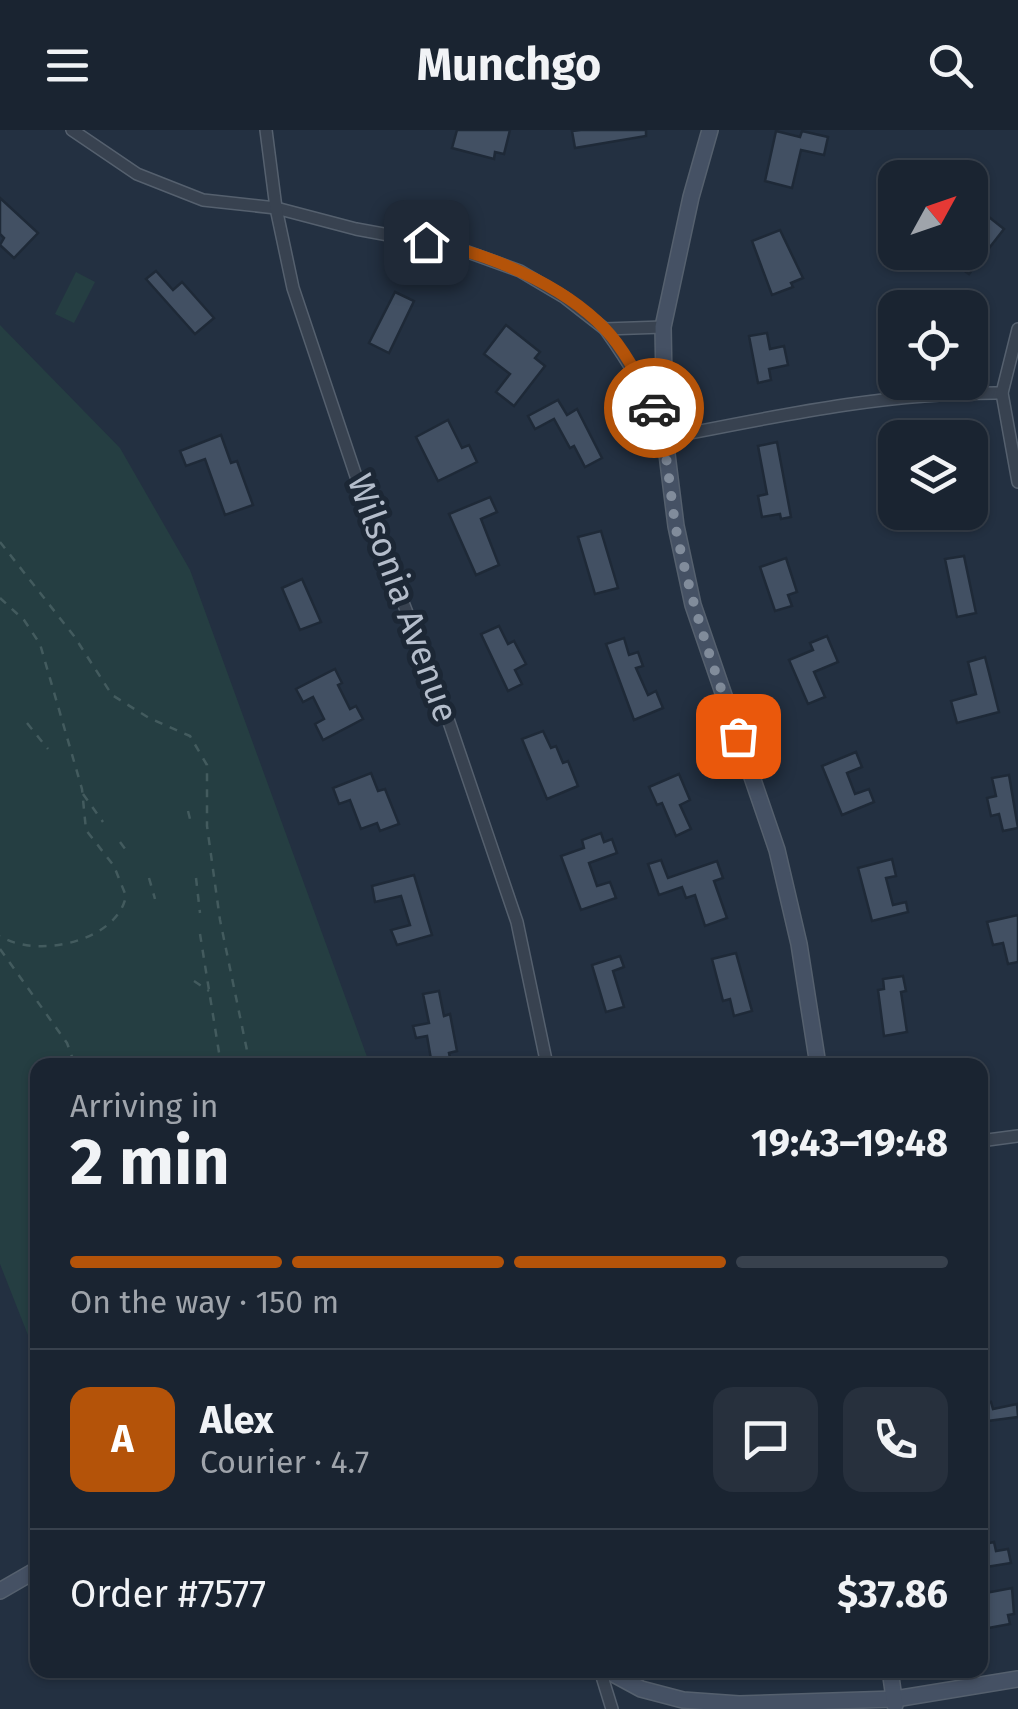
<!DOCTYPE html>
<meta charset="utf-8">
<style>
body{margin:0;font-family:"Fira Sans",sans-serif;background:#27303d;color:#f1f3f6;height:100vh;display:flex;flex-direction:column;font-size:38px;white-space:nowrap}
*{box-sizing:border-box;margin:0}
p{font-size:32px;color:#9fa4ab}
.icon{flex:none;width:55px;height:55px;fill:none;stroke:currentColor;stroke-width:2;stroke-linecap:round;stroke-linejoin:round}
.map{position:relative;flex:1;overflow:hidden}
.panel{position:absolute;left:30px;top:928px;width:958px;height:620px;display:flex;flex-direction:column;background:#1a2431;border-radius:20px;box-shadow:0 2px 8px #0004,0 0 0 2px #38414d}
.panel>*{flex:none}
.needle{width:65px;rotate:50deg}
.tools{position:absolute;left:878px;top:30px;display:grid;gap:20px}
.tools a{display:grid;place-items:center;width:110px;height:110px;border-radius:20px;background:#1a2431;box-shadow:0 2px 8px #0004,0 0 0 2px #38414d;font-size:50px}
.pin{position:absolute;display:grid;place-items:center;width:85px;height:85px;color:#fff;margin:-42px;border-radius:20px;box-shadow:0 5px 15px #0006}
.courier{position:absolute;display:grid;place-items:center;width:100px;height:100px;margin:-50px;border:8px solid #b45309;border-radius:50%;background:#fff;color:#222;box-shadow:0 2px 12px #0007}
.summary em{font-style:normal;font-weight:700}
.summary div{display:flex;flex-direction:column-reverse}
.summary{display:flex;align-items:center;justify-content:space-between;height:170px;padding:0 40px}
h1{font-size:65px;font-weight:700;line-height:75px}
.bar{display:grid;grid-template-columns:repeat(4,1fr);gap:15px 10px;align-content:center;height:120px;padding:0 40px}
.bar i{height:12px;border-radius:8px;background:#38414d}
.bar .current{background:#b45309}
.bar p{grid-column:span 4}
.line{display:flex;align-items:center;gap:25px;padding:0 40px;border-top:2px solid #38414d}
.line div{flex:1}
.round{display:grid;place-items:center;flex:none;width:105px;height:105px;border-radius:20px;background:#27303d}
header{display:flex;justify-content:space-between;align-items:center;height:130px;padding:0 40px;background:#1a2431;font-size:45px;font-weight:700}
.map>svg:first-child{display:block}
.green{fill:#253e42}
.building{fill:#425063;stroke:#1e2937;stroke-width:2.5}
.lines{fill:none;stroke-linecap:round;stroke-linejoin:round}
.street-casing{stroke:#55606e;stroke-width:14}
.secondary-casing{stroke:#55606e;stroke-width:18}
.path{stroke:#435b5e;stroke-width:2.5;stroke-dasharray:8 8;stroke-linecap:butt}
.street{stroke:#384250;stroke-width:11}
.secondary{stroke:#455164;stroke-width:15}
.done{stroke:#818c9b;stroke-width:10;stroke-dasharray:0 18}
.route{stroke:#b45309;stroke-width:12}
.labels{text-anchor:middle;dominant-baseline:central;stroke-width:10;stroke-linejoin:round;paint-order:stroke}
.street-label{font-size:35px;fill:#b4bdcb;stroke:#1c2735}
</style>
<header><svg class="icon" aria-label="menu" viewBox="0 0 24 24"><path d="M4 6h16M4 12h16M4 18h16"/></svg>Munchgo<svg class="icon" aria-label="search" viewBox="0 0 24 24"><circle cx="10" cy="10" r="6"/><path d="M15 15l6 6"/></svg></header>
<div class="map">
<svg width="1018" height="1579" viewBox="0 0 1018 1579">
<rect width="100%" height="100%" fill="#233041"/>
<g class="green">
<path d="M76 142 95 152 74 193 55 184Z"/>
<path d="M0 195 120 318 190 440 370 935H38L37 1228 0 1134Z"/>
</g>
<g class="building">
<path d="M457 0H510L504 24 495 22 494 29 452 18Z"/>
<path d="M581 0H646V6L575 18 572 1Z"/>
<path d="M776 1 800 7 802 1 828 7 824 25 801 20 792 58 765 51Z"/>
<path d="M0 68 38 103 14 128 0 115 4 108 0 104Z"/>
<path d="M970 72 1004 99 969 144 955 134 964 122H970Z"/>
<path d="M780 100 803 148 791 153 793 157 772 165 752 111Z"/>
<path d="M156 141 173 160 182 152 214 188 195 204 146 149Z"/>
<path d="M395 162 414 171 389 223 369 213Z"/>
<path d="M895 183V229L892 230 880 187Z"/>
<path d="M506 195 540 222 535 228 545 236 514 276 496 262 510 244 484 224Z"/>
<path d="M767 203 770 219 784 216 788 235 769 239 771 250 758 253 749 206Z"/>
<path d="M558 270 567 285 577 279 602 328 585 337 574 316 570 318 554 289 535 299 528 286Z"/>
<path d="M448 290 462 318 469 315 477 332 438 351 416 307Z"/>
<path d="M221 305 231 333 237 331 253 375 225 385 205 329 186 336 180 321Z"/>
<path d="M777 312 791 387 781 389 780 384 762 387 758 366 767 364 758 316Z"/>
<path d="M490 367 497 382 481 389 499 435 476 445 449 384Z"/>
<path d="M601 401 618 458 595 464 578 407Z"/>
<path d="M964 426 976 483 957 487 945 429Z"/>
<path d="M786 428 797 462 788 465 792 476 775 481 760 437Z"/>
<path d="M302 449 321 492 300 500 282 458Z"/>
<path d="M499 496 508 514 514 511 526 534 515 540 522 554 508 561 481 504Z"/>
<path d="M827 506 838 532 814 542 825 567 808 574 789 530 813 520 810 513Z"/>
<path d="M624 508 629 525 638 522 643 536 636 538 648 565 656 561 663 578 634 590 606 514Z"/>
<path d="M985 527 999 582 957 593 951 571 976 564 968 532Z"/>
<path d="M335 539 342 553 338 555 350 579 356 576 363 589 323 610 315 594 324 589 313 567 303 572 296 559Z"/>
<path d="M543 601 551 618 556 616 563 633 568 631 578 656 547 669 522 609Z"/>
<path d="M856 622 862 637 847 643 855 664 869 659 874 672 842 685 822 636Z"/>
<path d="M371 643 378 661 385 659 399 694 380 701 377 693 361 699 350 670 339 674 333 658Z"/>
<path d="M679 644 690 670 680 675 691 699 676 706 662 673 657 675 649 657Z"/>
<path d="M1009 645 1018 698 1003 701 999 684 991 686 987 668 996 666 992 648Z"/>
<path d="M601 703 604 712 612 709 617 723 589 733 597 756 610 752 616 768 581 780 561 726 584 718 582 710Z"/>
<path d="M892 729 896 746 886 748 893 775 906 772 908 782 872 791 858 738Z"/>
<path d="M661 730 668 748 717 731 723 748 714 751 727 788 705 796 695 765 686 768 682 757 659 765 648 734Z"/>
<path d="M414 745 432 805 397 815 391 800 410 795 401 766 375 772 372 756Z"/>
<path d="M1018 785V832L1008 834 1003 813 993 815 987 792Z"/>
<path d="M736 823 752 881 734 886 730 869 723 871 712 829Z"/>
<path d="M620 826 624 837 613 841 624 877 606 882 592 835Z"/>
<path d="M903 846 906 861 901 862 907 902 884 906 878 860 884 859 883 849Z"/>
<path d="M439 861 444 886 450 884 457 921 449 923 451 933 432 935 427 906 416 908 413 896 429 893 423 864Z"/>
<path d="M991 1272 993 1279 1017 1274 1018 1287 980 1292V1274Z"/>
<path d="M994 1412 996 1421 1008 1419 1011 1433 980 1438V1415Z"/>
<path d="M1012 1458 1014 1484 1008 1485 1010 1494 983 1499 980 1464Z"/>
</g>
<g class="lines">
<defs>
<g id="street">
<path d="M72 0 137 44 203 70 276 78 356 99 454 117 520 141 564 167 605 199 663 197"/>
<path d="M266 0 276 78 293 158 367 379 448 589 517 792 547 935"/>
<path d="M605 199C630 234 650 267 665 308 777 286 887 262 1002 263"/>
<path d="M1018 199 1002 263 1018 352"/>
<path d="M980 1011 1018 1006"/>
<path d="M600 1540 612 1579"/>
</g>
<g id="secondary">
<path d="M710 0 691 67 663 197 665 308 676 396 693 475 777 720 799 814 818 935"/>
<path d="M0 1461 38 1439"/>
<path d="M606 1540 641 1559 683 1570 739 1574 895 1569 1018 1549"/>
<path d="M890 1540 895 1575"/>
</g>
</defs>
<use href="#street" class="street-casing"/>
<use href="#secondary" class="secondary-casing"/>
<g class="path">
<path d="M0 412 74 506 112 565 149 588 190 606 207 635V696L220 790 250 935"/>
<path d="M0 468 24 490 40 514 82 659 86 700 114 736 126 766C117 812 36 829 0 806"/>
<path d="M27 593 48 619"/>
<path d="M83 664 103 692"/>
<path d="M188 681 190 689"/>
<path d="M120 712 126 720"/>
<path d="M149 748 155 769"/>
<path d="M196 748 200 783"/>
<path d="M200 804 221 935"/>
<path d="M0 819 67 913 75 935"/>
<path d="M194 851 209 861"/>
</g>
<use href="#street" class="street"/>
<use href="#secondary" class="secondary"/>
</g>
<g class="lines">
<path class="done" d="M654 278C668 317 669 358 676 399 690 470 713 538 738 606"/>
<path class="route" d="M426 112C486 122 562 154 605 199 626 221 640 251 654 278"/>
</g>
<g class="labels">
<g class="street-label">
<text transform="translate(403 468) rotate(70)">Wilsonia Avenue</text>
</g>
</g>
</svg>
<div class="tools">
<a><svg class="needle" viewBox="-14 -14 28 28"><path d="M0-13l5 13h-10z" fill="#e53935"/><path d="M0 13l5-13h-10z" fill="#9fa4ab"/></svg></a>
<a><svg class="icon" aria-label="locate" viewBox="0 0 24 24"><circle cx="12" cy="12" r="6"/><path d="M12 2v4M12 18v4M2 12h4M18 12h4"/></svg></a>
<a><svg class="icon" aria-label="layers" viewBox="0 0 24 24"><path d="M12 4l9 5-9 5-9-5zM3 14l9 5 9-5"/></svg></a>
</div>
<div class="pin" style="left:738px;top:606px;background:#ea580c"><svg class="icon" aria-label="bag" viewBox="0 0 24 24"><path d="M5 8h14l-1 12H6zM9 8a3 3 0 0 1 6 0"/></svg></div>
<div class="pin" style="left:426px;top:112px;background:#1f2937"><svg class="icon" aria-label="home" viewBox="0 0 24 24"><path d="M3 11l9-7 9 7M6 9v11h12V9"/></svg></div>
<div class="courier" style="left:654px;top:278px"><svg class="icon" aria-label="car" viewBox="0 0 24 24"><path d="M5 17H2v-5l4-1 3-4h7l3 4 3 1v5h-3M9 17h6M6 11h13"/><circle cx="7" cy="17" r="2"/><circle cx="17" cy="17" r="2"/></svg></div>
<section class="panel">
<div class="summary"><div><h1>2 min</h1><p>Arriving in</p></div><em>19:43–19:48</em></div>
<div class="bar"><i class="current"></i><i class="current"></i><i class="current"></i><i></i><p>On the way · 150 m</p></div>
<div class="line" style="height:180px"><b class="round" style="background:#b45309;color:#fff">A</b><div><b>Alex</b><p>Courier · 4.7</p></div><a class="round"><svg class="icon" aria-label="chat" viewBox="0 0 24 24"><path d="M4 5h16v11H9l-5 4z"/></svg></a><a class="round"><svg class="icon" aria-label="phone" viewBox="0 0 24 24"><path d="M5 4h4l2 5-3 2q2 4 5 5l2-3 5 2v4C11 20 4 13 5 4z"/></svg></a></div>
<div class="line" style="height:130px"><div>Order #7577</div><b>$37.86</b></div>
</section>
</div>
